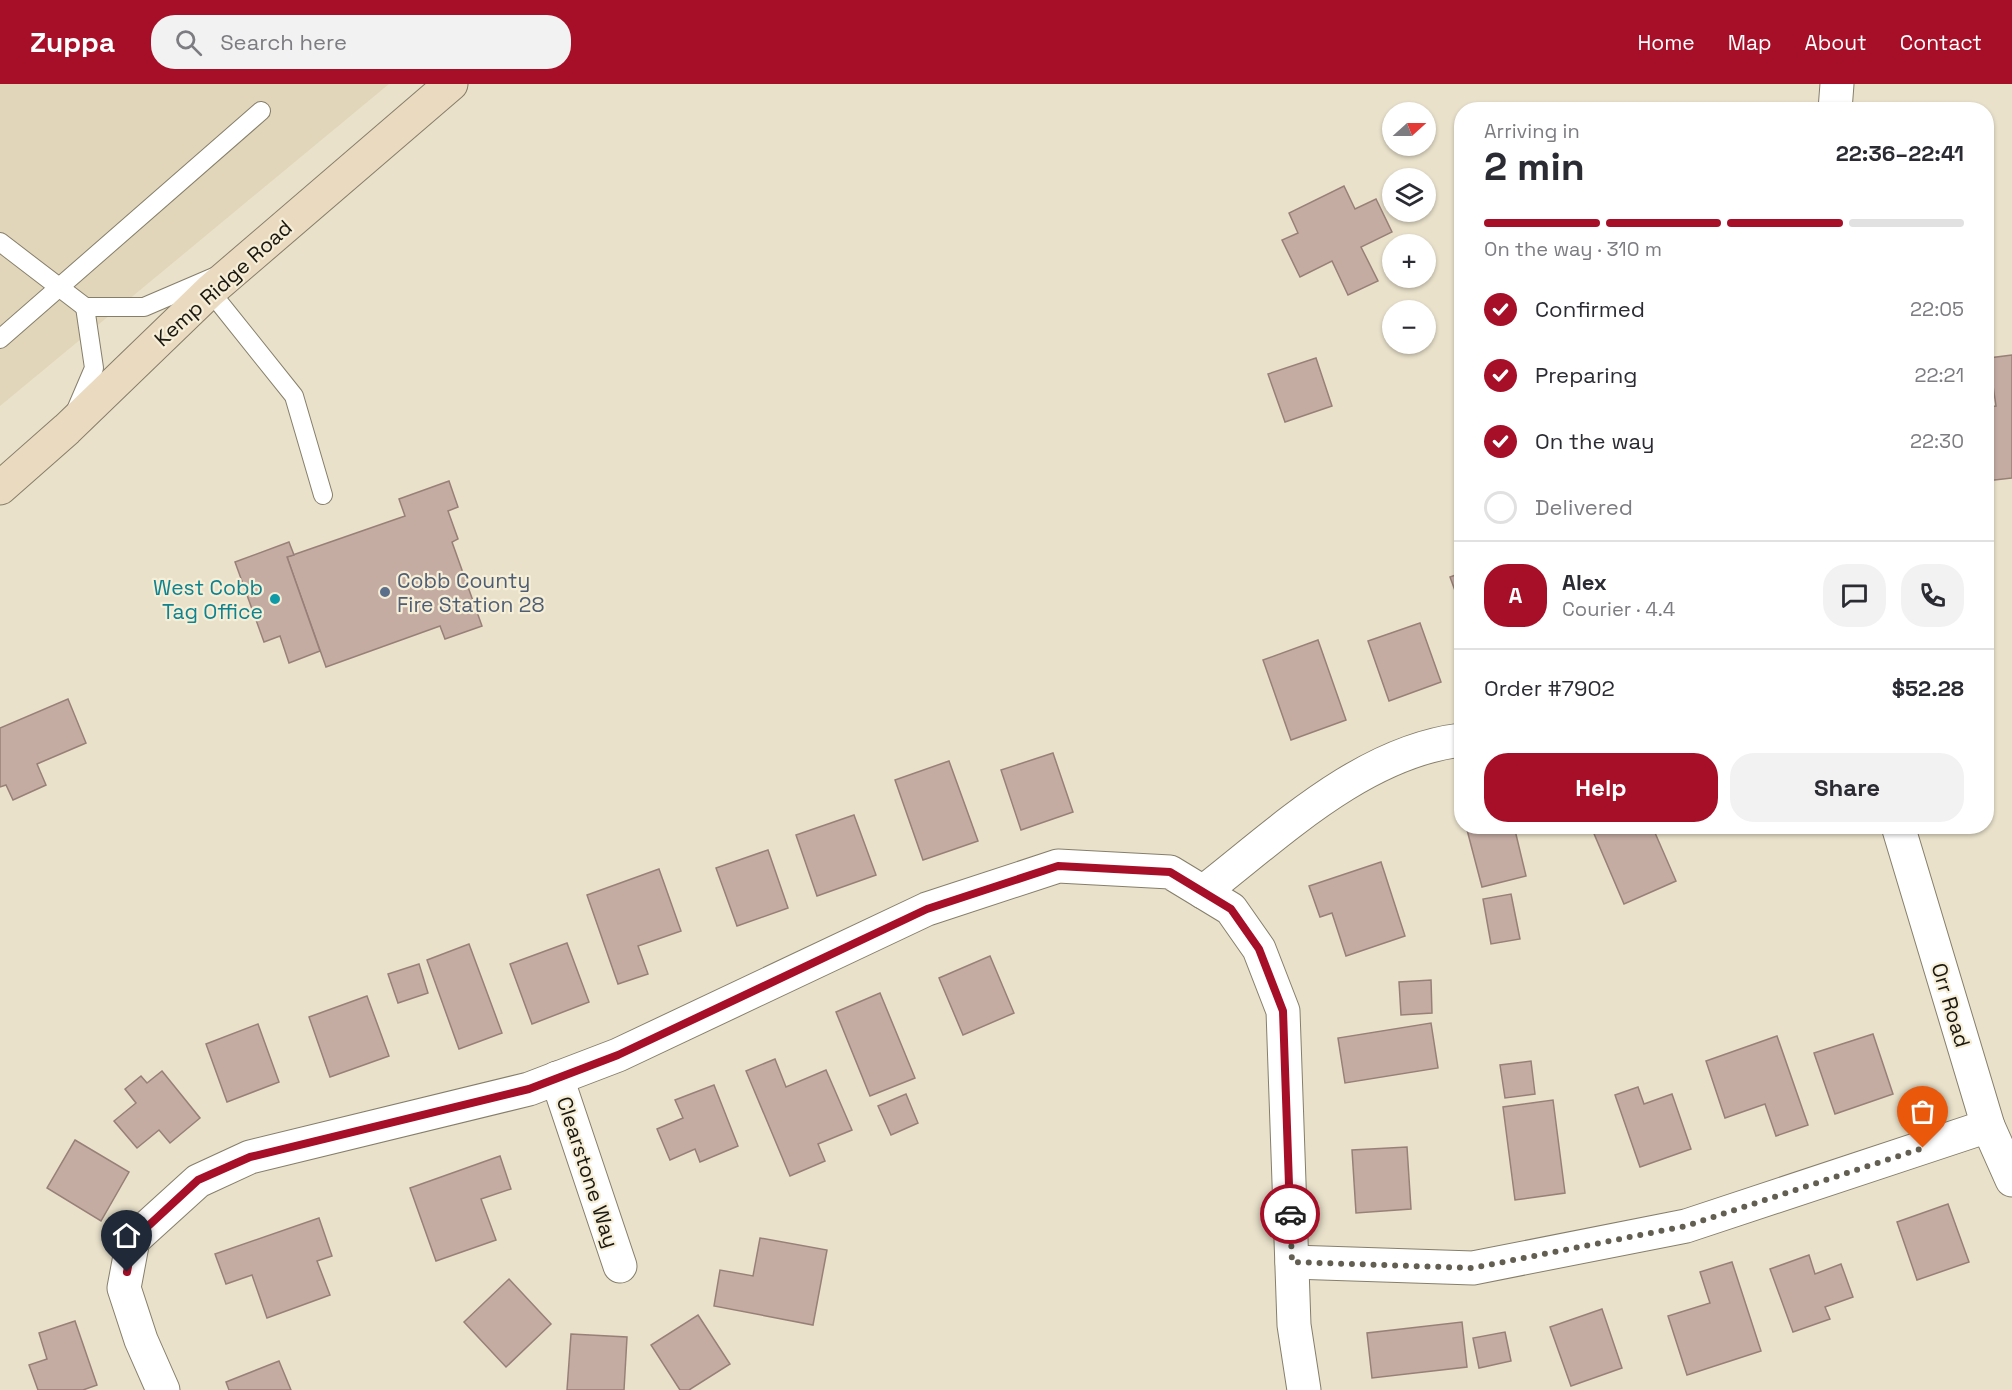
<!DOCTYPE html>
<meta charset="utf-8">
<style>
body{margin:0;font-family:"Space Grotesk",sans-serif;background:#f2f2f3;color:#2b2b33;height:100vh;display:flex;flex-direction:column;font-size:22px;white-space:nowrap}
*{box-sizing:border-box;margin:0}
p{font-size:20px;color:#7c7c81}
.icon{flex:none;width:33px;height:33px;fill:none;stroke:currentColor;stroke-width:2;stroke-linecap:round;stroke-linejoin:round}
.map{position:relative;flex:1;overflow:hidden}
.panel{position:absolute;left:1454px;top:18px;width:540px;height:732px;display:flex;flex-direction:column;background:#fff;border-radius:24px;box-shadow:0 2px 4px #0004}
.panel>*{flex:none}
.needle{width:39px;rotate:69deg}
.tools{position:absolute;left:1382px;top:18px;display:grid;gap:12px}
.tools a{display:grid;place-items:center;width:54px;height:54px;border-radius:50%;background:#fff;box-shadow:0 2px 4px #0004;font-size:30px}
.pin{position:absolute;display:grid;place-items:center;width:51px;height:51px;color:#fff;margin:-62px -26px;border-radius:50% 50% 50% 0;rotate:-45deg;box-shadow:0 0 6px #0007}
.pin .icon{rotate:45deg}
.courier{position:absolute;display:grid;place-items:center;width:60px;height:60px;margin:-30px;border:4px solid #a70f28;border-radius:50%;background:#fff;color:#222;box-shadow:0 2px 8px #0007}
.overview em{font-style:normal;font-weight:800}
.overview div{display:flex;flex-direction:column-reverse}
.overview{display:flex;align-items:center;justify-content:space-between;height:102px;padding:0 30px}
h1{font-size:39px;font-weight:800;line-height:45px}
.bar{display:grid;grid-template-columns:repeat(4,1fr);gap:9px 6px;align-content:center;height:72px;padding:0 30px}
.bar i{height:8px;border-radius:4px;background:#e1e1e2}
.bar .on{background:#a70f28}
.bar p{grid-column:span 4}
.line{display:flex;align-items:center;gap:15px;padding:0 30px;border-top:2px solid #e1e1e2}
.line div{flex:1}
.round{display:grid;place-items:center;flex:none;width:63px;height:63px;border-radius:24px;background:#f2f2f3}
ol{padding:0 30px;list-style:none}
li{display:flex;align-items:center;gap:18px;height:66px}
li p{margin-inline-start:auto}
li .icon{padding:6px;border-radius:50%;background:#a70f28;color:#fff;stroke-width:4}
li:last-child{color:#7c7c81}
li i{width:33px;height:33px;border:3px solid #e1e1e2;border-radius:50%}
.cta{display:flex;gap:12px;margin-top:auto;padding:12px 30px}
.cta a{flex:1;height:69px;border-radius:24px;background:#a70f28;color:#fff;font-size:24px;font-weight:800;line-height:69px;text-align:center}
.cta a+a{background:#f2f2f3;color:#2b2b33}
header{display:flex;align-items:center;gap:36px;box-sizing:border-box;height:84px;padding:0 30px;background:#a70f28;color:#fff}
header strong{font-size:28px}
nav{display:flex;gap:33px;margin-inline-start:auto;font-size:21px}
.search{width:420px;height:54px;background:#f2f2f3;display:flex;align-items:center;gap:15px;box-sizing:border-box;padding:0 21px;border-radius:24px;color:#7c7c81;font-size:22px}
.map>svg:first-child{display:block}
.built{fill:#e1d6b9}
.building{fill:#c4aca3;stroke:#988078;stroke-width:1.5}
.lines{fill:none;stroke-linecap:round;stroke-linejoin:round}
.lane-casing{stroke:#867e6a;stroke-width:20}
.street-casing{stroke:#867e6a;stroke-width:35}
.secondary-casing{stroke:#867e6a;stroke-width:35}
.lane{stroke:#fff;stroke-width:18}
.street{stroke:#fff;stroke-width:33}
.secondary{stroke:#eadac0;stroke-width:33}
.done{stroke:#625e51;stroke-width:6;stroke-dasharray:0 10.8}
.route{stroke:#a70f28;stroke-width:8}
.service-dot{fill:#5c6f8a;stroke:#f6eed7;stroke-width:2}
.culture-dot{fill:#0f9aa8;stroke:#f6eed7;stroke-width:2}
.labels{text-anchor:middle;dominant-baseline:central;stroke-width:4.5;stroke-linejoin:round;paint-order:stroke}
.street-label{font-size:21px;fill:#1a1810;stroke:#f6eed7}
.service-label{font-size:21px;fill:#4e5e75;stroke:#f6eed7;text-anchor:start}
.culture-label{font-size:21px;fill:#0d838f;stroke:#f6eed7;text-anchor:end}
</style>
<header>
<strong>Zuppa</strong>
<div class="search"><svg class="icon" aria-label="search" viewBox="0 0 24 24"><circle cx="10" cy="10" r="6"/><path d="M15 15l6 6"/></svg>Search here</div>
<nav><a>Home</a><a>Map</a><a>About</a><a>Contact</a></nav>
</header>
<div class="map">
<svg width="2012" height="1306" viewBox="0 0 2012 1306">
<rect width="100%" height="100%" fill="#e9e1ca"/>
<path class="built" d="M0 0H389L0 322Z"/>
<g class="building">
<path d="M1344 102 1355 125 1376 115 1392 148 1361 163 1378 197 1348 211 1332 177 1300 193 1282 156 1298 149 1289 129Z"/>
<path d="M2012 271V394L1986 397V323L1996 322 1989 274Z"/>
<path d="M1316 274 1332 322 1285 338 1268 290Z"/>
<path d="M449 397 458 423 448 427 458 455 452 458 482 542 445 555 440 542 326 583 287 473 405 432 399 415Z"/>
<path d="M289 458 294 471 287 473 320 567 289 579 280 552 264 558 235 478Z"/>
<path d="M1461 489V523L1450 493Z"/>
<path d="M1420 539 1441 598 1389 617 1368 557Z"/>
<path d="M1318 556 1346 636 1291 656 1263 576Z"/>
<path d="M68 615 86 659 37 680 46 701 13 716 6 701 0 703V644Z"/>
<path d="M1053 669 1073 728 1021 746 1001 686Z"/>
<path d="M949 677 978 757 923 776 895 696Z"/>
<path d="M854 731 876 791 817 812 796 751Z"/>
<path d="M1466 742H1514L1526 792 1482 803Z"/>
<path d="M1598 742H1652L1676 797 1624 820 1592 745Z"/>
<path d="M768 766 788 824 737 842 716 784Z"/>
<path d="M1381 778 1405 852 1346 872 1332 829 1320 833 1309 802Z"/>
<path d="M659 785 681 847 638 862 648 890 618 900 587 811Z"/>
<path d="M1511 810 1520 855 1491 860 1483 815Z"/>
<path d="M567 859 589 918 532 940 510 880Z"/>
<path d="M469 860 502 949 459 965 427 876Z"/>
<path d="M990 872 1014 929 963 951 939 894Z"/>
<path d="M419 880 428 909 398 919 388 890Z"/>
<path d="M1431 896 1432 929 1401 931 1399 898Z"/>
<path d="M880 909 915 994 870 1012 836 928Z"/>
<path d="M367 912 389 972 330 993 309 933Z"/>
<path d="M1431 939 1438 984 1345 999 1338 954Z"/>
<path d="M258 940 279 998 227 1018 206 960Z"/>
<path d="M1873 950 1893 1010 1835 1030 1814 969Z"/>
<path d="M1777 952 1808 1041 1776 1052 1765 1020 1725 1034 1706 977Z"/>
<path d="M775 975 786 1003 826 986 852 1046 818 1060 825 1077 790 1092 746 987Z"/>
<path d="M1531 977 1535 1010 1505 1014 1500 981Z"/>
<path d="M162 987 200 1034 170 1059 159 1046 137 1064 114 1037 136 1019 125 1005 141 992 147 999Z"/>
<path d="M714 1001 738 1062 700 1078 695 1065 670 1076 657 1045 683 1034 675 1016Z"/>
<path d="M1638 1003 1644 1020 1672 1010 1691 1065 1640 1083 1615 1011Z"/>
<path d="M906 1010 918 1039 891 1051 878 1022Z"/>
<path d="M1553 1016 1565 1109 1515 1116 1503 1023Z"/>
<path d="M75 1056 129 1088 101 1137 47 1104Z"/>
<path d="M1407 1063 1411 1125 1356 1129 1352 1066Z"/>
<path d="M500 1072 511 1105 481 1115 496 1156 436 1177 410 1104Z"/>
<path d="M1948 1120 1969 1178 1917 1196 1897 1138Z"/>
<path d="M319 1134 332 1172 317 1177 330 1211 267 1234 252 1191 226 1200 215 1170Z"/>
<path d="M760 1154 827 1166 813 1241 714 1222 720 1186 753 1192Z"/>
<path d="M1809 1171 1815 1190 1841 1180 1853 1213 1825 1223 1830 1235 1793 1248 1770 1185Z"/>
<path d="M1732 1178 1761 1267 1687 1291 1668 1232 1710 1219 1700 1188Z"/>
<path d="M509 1195 551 1240 506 1283 464 1238Z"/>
<path d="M1602 1225 1622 1284 1571 1302 1550 1243Z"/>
<path d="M698 1231 730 1280 689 1306H680L651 1261Z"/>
<path d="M75 1237 97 1301 83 1306H38L29 1281 47 1275 39 1249Z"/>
<path d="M1462 1238 1467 1283 1372 1294 1367 1249Z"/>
<path d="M1505 1248 1511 1277 1479 1284 1473 1254Z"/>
<path d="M571 1250 627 1253 624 1306H567Z"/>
<path d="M279 1277 291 1306H229L226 1298Z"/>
</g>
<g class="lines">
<defs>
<g id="lane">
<path d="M0 158 85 223"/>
<path d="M210 207 294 312 323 411"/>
<path d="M0 255 261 27"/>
<path d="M76 326 94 284 85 223H144L214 193"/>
</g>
<g id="street">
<path d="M1835 26 1837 0"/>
<path d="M1898 742 1988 1042 2012 1096"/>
<path d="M1203 808C1279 749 1362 668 1461 656"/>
<path d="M557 994 620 1182"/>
<path d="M1292 1178 1473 1184 1686 1142 1988 1042"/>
<path d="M163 1306 141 1256 124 1204 133 1156 198 1097 250 1073 529 1005 618 971 927 825 1058 782 1170 788 1231 825 1259 865 1283 927 1294 1241 1304 1306"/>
</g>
<path id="secondary" d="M0 404 67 345 210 207 451 0"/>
</defs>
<use href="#lane" class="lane-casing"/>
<use href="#street" class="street-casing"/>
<use href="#secondary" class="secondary-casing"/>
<use href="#lane" class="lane"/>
<use href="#street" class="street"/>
<use href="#secondary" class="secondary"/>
</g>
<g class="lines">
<path class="done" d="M1290 1130 1292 1178 1473 1184 1686 1142 1923 1064"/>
<path class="route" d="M127 1188 133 1156 198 1096 250 1073 529 1005 618 971 927 825 1058 782 1170 788 1231 825 1259 865 1283 927 1290 1130"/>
</g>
<circle class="service-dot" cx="385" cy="508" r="6"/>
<circle class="culture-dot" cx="275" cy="515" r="6"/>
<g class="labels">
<g class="street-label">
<text transform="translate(223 199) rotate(-42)">Kemp Ridge Road</text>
<text transform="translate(1951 921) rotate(73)">Orr Road</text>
<text transform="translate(588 1088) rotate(72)">Clearstone Way</text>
</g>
<g class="service-label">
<text x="397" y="496">Cobb County<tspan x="397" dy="24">Fire Station 28</tspan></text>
</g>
<g class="culture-label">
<text x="263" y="503">West Cobb<tspan x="263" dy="24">Tag Office</tspan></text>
</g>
</g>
</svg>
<div class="tools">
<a><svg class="needle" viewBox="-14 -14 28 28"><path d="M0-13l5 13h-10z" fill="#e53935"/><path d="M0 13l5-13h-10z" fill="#7c7c81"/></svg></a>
<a><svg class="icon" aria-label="layers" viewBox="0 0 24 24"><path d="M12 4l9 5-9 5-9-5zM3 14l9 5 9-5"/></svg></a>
<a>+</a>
<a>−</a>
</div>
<div class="pin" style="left:1923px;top:1064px;background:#ea580c"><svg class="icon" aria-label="bag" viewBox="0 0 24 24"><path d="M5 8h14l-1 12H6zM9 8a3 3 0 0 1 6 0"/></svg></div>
<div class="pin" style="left:127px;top:1188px;background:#1f2937"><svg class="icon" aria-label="home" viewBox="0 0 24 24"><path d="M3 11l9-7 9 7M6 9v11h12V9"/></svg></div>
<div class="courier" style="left:1290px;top:1130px"><svg class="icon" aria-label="car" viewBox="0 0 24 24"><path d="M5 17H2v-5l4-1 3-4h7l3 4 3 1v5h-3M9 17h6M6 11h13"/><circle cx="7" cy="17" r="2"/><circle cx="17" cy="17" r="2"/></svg></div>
<section class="panel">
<div class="overview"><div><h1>2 min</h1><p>Arriving in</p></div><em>22:36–22:41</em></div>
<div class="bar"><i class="on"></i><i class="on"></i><i class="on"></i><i></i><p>On the way · 310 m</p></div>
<ol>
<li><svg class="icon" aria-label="check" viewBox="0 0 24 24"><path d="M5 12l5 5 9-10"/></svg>Confirmed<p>22:05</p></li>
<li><svg class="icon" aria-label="check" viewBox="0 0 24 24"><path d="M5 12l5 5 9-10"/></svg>Preparing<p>22:21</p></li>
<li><svg class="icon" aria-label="check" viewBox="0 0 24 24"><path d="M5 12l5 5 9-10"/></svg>On the way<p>22:30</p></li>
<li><i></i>Delivered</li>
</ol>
<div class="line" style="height:108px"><b class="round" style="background:#a70f28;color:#fff">A</b><div><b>Alex</b><p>Courier · 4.4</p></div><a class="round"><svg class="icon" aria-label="chat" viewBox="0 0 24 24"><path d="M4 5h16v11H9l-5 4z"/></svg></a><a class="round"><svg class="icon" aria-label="phone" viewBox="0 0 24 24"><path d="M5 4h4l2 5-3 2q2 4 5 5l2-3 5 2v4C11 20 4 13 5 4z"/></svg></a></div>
<div class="line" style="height:78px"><div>Order #7902</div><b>$52.28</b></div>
<div class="cta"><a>Help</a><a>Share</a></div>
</section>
</div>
